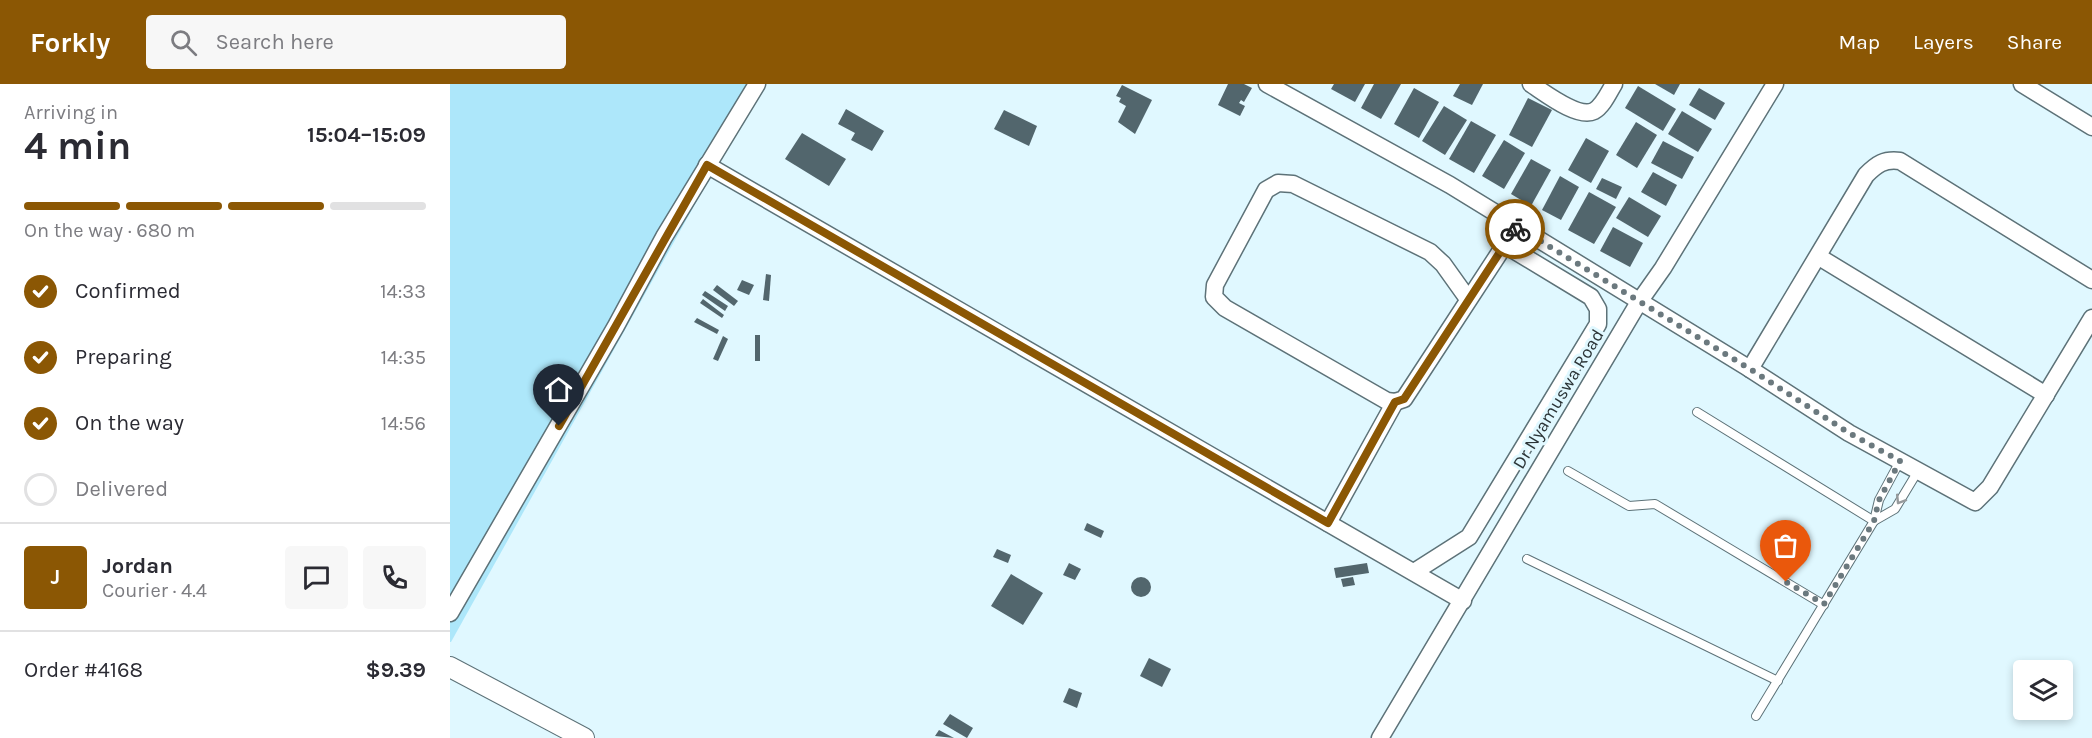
<!DOCTYPE html>
<meta charset="utf-8">
<style>
body{margin:0;font-family:Karla,sans-serif;background:#f7f7f7;color:#2b2b33;height:100vh;display:flex;flex-direction:column;font-size:22px;white-space:nowrap}
*{box-sizing:border-box;margin:0}
p{font-size:20px;color:#7c7c81}
.icon{flex:none;width:33px;height:33px;fill:none;stroke:currentColor;stroke-width:2;stroke-linecap:round;stroke-linejoin:round}
.map{position:relative;flex:1;overflow:hidden}
.details{display:flex;flex-direction:column;background:#fff;width:450px}
.details>*{flex:none}
.buttons{position:absolute;left:1563px;top:576px;display:grid;gap:12px}
.buttons a{display:grid;place-items:center;width:60px;height:60px;border-radius:6px;background:#fff;box-shadow:0 3px 9px #0003;font-size:30px}
.pin{position:absolute;display:grid;place-items:center;width:51px;height:51px;color:#fff;margin:-62px -26px;border-radius:50% 50% 50% 0;rotate:-45deg;box-shadow:0 0 6px #0007}
.pin .icon{rotate:45deg}
.courier{position:absolute;display:grid;place-items:center;width:60px;height:60px;margin:-30px;border:4px solid #8b5704;border-radius:50%;background:#fff;color:#222;box-shadow:0 2px 8px #0007}
.headline em{font-style:normal;font-weight:700}
.headline div{display:flex;flex-direction:column-reverse}
.headline{display:flex;align-items:center;justify-content:space-between;height:102px;padding:0 24px}
h1{font-size:39px;font-weight:700;line-height:45px}
.bar{display:grid;grid-template-columns:repeat(4,1fr);gap:9px 6px;align-content:center;height:72px;padding:0 24px}
.bar i{height:8px;border-radius:4px;background:#e1e1e2}
.bar .on{background:#8b5704}
.bar p{grid-column:span 4}
.line{display:flex;align-items:center;gap:15px;padding:0 24px;border-top:2px solid #e1e1e2}
.line div{flex:1}
.round{display:grid;place-items:center;flex:none;width:63px;height:63px;border-radius:6px;background:#f7f7f7}
ol{padding:0 24px;list-style:none}
li{display:flex;align-items:center;gap:18px;height:66px}
li p{margin-inline-start:auto}
li .icon{padding:6px;border-radius:50%;background:#8b5704;color:#fff;stroke-width:4}
li:last-child{color:#7c7c81}
li i{width:33px;height:33px;border:3px solid #e1e1e2;border-radius:50%}
header{display:flex;align-items:center;gap:36px;box-sizing:border-box;height:84px;padding:0 30px;background:#8b5704;color:#fff}
header strong{font-size:28px}
nav{display:flex;gap:33px;margin-inline-start:auto;font-size:21px}
.search{width:420px;height:54px;background:#f7f7f7;display:flex;align-items:center;gap:15px;box-sizing:border-box;padding:0 21px;border-radius:6px;color:#7c7c81;font-size:22px}
main{display:flex;flex:1;min-height:0}
.map>svg:first-child{display:block}
.green{fill:#ade7fa}
.building{fill:#52666d}
.lines{fill:none;stroke-linecap:round;stroke-linejoin:round}
.service-casing{stroke:#5d7278;stroke-width:10}
.minor-casing{stroke:#5d7278;stroke-width:19}
.tertiary-casing{stroke:#5d7278;stroke-width:22}
.service{stroke:#fff;stroke-width:8}
.minor{stroke:#fff;stroke-width:16}
.tertiary{stroke:#fff;stroke-width:20}
.oneway{stroke:#969a9c}
.done{stroke:#6b797e;stroke-width:6;stroke-dasharray:0 10.8}
.route{stroke:#8b5704;stroke-width:8}
.labels{text-anchor:middle;dominant-baseline:central;stroke-width:6;stroke-linejoin:round;paint-order:stroke}
.street-label{font-size:18px;fill:#2c3538;stroke:#e0f8ff}
</style>
<header>
<strong>Forkly</strong>
<div class="search"><svg class="icon" aria-label="search" viewBox="0 0 24 24"><circle cx="10" cy="10" r="6"/><path d="M15 15l6 6"/></svg>Search here</div>
<nav><a>Map</a><a>Layers</a><a>Share</a></nav>
</header>
<main>
<section class="details">
<div class="headline"><div><h1>4 min</h1><p>Arriving in</p></div><em>15:04–15:09</em></div>
<div class="bar"><i class="on"></i><i class="on"></i><i class="on"></i><i></i><p>On the way · 680 m</p></div>
<ol>
<li><svg class="icon" aria-label="check" viewBox="0 0 24 24"><path d="M5 12l5 5 9-10"/></svg>Confirmed<p>14:33</p></li>
<li><svg class="icon" aria-label="check" viewBox="0 0 24 24"><path d="M5 12l5 5 9-10"/></svg>Preparing<p>14:35</p></li>
<li><svg class="icon" aria-label="check" viewBox="0 0 24 24"><path d="M5 12l5 5 9-10"/></svg>On the way<p>14:56</p></li>
<li><i></i>Delivered</li>
</ol>
<div class="line" style="height:108px"><b class="round" style="background:#8b5704;color:#fff">J</b><div><b>Jordan</b><p>Courier · 4.4</p></div><a class="round"><svg class="icon" aria-label="chat" viewBox="0 0 24 24"><path d="M4 5h16v11H9l-5 4z"/></svg></a><a class="round"><svg class="icon" aria-label="phone" viewBox="0 0 24 24"><path d="M5 4h4l2 5-3 2q2 4 5 5l2-3 5 2v4C11 20 4 13 5 4z"/></svg></a></div>
<div class="line" style="height:78px"><div>Order #4168</div><b>$9.39</b></div>
</section>
<div class="map">
<svg width="1642" height="654" viewBox="0 0 1642 654">
<rect width="100%" height="100%" fill="#e0f8ff"/>
<path class="green" d="M0 0H312L1 558H0Z"/>
<g class="building">
<path d="M778 0H794L802 4 794 18 791 16 789 19 795 22 790 32 768 21Z"/>
<path d="M884 0H915L905 18 881 5Z"/>
<path d="M924 0H951L931 35 911 24Z"/>
<path d="M1010 0H1033L1022 21 1003 12Z"/>
<path d="M1205 0H1230L1224 11Z"/>
<path d="M672 1 702 16 685 50 668 38 676 22 669 18 671 14 666 12Z"/>
<path d="M1188 2 1226 25 1213 47 1175 24Z"/>
<path d="M964 4 989 18 969 54 944 40Z"/>
<path d="M1249 4 1275 19 1265 36 1239 21Z"/>
<path d="M1078 14 1102 26 1082 63 1059 51Z"/>
<path d="M994 22 1017 36 995 71 972 57Z"/>
<path d="M396 25 434 47 422 67 401 56 405 49 388 40Z"/>
<path d="M554 26 587 42 579 62 544 45Z"/>
<path d="M1232 27 1262 45 1248 68 1218 50Z"/>
<path d="M1021 37 1046 51 1024 89 999 75Z"/>
<path d="M1186 38 1207 51 1187 84 1166 71Z"/>
<path d="M352 49 396 75 379 102 335 75Z"/>
<path d="M1136 54 1159 67 1141 99 1118 86Z"/>
<path d="M1054 56 1075 69 1054 105 1032 92Z"/>
<path d="M1213 57 1244 73 1232 95 1201 79Z"/>
<path d="M1081 75 1101 86 1081 122 1061 110Z"/>
<path d="M1203 88 1227 101 1216 122 1191 108Z"/>
<path d="M1110 92 1129 103 1111 136 1092 126Z"/>
<path d="M1152 94 1172 103 1166 115 1146 105Z"/>
<path d="M1139 108 1166 123 1144 160 1118 146Z"/>
<path d="M1179 113 1211 132 1198 153 1166 134Z"/>
<path d="M1163 143 1193 159 1180 183 1150 167Z"/>
<path d="M316 190 321 191 319 217 313 216Z"/>
<path d="M292 196 304 201 299 211 287 206Z"/>
<path d="M267 201 288 217 284 222 263 206Z"/>
<path d="M255 207 278 222 275 227 252 211Z"/>
<path d="M253 215 274 231 272 234 250 219Z"/>
<path d="M247 234 269 246 267 250 244 238Z"/>
<rect x="305" y="251" width="5" height="26"/>
<path d="M273 252 278 255 268 277 263 275Z"/>
<path d="M637 439 654 447 651 454 634 446Z"/>
<path d="M547 465 561 471 558 479 543 473Z"/>
<path d="M619 479 631 485 625 496 613 491Z"/>
<path d="M917 479 919 489 886 494 884 484Z"/>
<path d="M561 490 593 509 573 541 541 522Z"/>
<path d="M903 493 905 501 893 503 891 495Z"/>
<circle cx="691" cy="503" r="10"/>
<path d="M699 574 721 585 712 603 690 592Z"/>
<path d="M619 604 632 609 627 624 613 618Z"/>
<path d="M500 630 523 644 517 654 493 640Z"/>
<path d="M489 646 504 654 485 652Z"/>
</g>
<g class="lines">
<defs>
<g id="service">
<path d="M1247 328 1424 437"/>
<path d="M1118 387 1179 422 1205 420 1374 521"/>
<path d="M1424 437 1445 425 1468 387"/>
<path d="M1077 475 1328 597"/>
<path d="M1306 632 1424 437 1429 416 1450 377"/>
</g>
<g id="minor">
<path d="M817 0 1000 101 1300 285 1399 349 1525 418 1540 403 1642 234"/>
<path d="M1081 0C1095 9 1128 35 1144 27 1153 22 1159 8 1164 0"/>
<path d="M1572 0 1642 43"/>
<path d="M257 81 1013 517"/>
<path d="M1369 173 1596 311"/>
<path d="M1018 215 993 180 980 168 843 100 828 99 816 106 765 201 764 213 775 224 937 317 945 318 954 315 1067 142"/>
<path d="M1300 285 1416 91C1427 80 1434 75 1450 77L1642 196"/>
<path d="M878 439 945 318"/>
<path d="M964 488 1019 453 1148 240V225L1141 213 1055 161"/>
<path d="M0 529 166 242 214 153 307 0"/>
<path d="M930 654 1189 218 1213 184 1325 0"/>
</g>
<path id="tertiary" d="M0 583 134 654"/>
</defs>
<use href="#service" class="service-casing"/>
<use href="#minor" class="minor-casing"/>
<use href="#tertiary" class="tertiary-casing"/>
<use href="#service" class="service"/>
<use href="#minor" class="minor"/>
<use href="#tertiary" class="tertiary"/>
</g>
<defs><path id="oneway-chevron" d="M-2-3.5L2.5 0L-2 3.5" fill="none" stroke-width="1.6" stroke-linecap="round" stroke-linejoin="round" transform="scale(1.5)"/></defs>
<use class="oneway" href="#oneway-chevron" transform="translate(1450 416) rotate(122)"/>
<g class="lines">
<path class="done" d="M1065 145 1066 142 1300 285 1399 349 1450 377 1429 416 1424 437 1374 520 1336 498"/>
<path class="route" d="M109 342 257 81 878 439 945 318 954 315 1065 145"/>
</g>
<g class="labels">
<g class="street-label">
<text transform="translate(1108 315) rotate(-59)">Dr Nyamuswa Road</text>
</g>
</g>
</svg>
<div class="buttons">
<a><svg class="icon" aria-label="layers" viewBox="0 0 24 24"><path d="M12 4l9 5-9 5-9-5zM3 14l9 5 9-5"/></svg></a>
</div>
<div class="pin" style="left:1336px;top:498px;background:#ea580c"><svg class="icon" aria-label="bag" viewBox="0 0 24 24"><path d="M5 8h14l-1 12H6zM9 8a3 3 0 0 1 6 0"/></svg></div>
<div class="pin" style="left:109px;top:342px;background:#1f2937"><svg class="icon" aria-label="home" viewBox="0 0 24 24"><path d="M3 11l9-7 9 7M6 9v11h12V9"/></svg></div>
<div class="courier" style="left:1065px;top:145px"><svg class="icon" aria-label="bike" viewBox="0 0 24 24"><circle cx="6" cy="16" r="4"/><circle cx="18" cy="16" r="4"/><path d="M6 16l4-8h5l3 8M10 8l3 8H6M13 5h3"/></svg></div>
</div>
</main>
